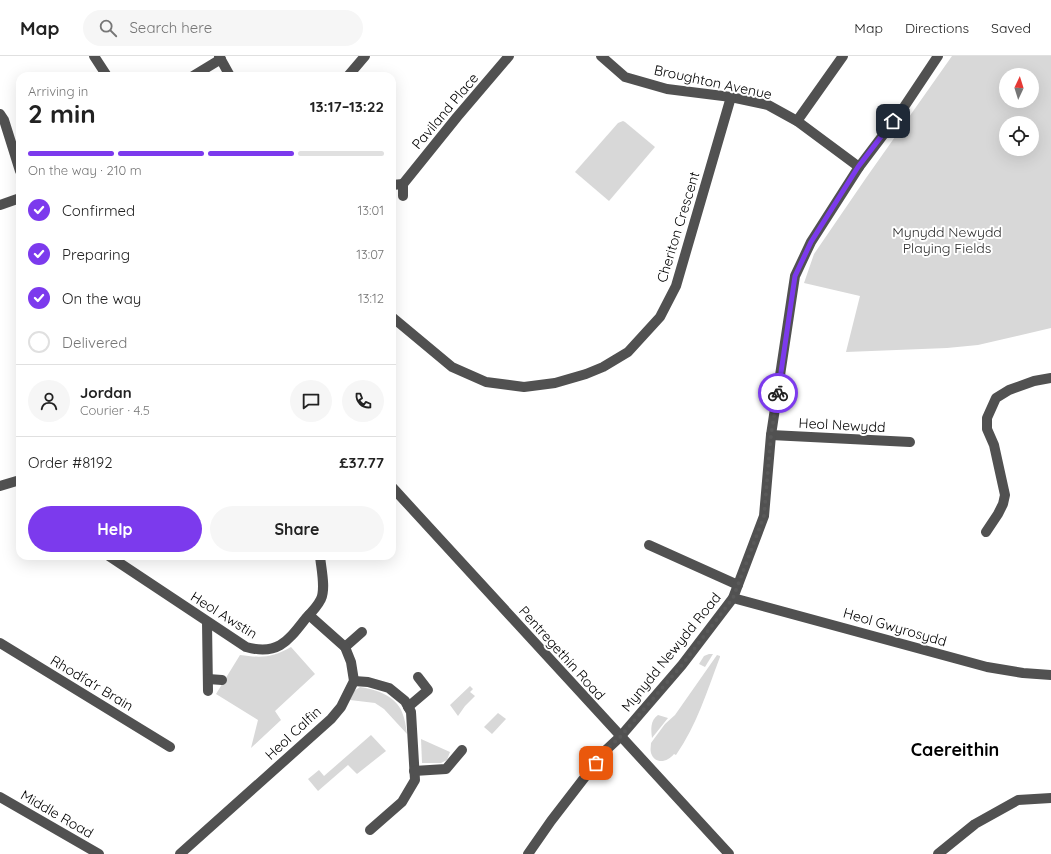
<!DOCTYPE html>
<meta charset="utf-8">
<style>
body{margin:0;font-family:Quicksand,sans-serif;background:#f6f6f6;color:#222;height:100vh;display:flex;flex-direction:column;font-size:15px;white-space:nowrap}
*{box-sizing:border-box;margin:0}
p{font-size:13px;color:#767676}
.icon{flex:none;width:22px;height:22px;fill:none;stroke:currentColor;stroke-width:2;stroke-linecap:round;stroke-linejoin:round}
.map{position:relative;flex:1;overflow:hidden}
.panel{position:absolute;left:16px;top:16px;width:380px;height:488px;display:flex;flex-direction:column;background:#fff;border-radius:12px;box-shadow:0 4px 16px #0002}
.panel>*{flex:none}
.needle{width:26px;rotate:4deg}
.tools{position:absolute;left:999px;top:12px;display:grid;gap:8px}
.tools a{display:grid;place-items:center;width:40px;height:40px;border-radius:50%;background:#fff;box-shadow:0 4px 16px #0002;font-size:20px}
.pin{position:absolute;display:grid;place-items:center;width:34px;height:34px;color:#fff;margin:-17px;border-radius:8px;box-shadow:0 2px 6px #0006}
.courier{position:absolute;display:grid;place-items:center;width:40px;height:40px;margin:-20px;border:3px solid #7c3aed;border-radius:50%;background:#fff;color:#222;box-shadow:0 1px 5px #0007}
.headline em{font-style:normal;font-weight:700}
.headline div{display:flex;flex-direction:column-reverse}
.headline{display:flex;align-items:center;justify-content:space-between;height:68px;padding:0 12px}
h1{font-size:26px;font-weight:700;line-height:30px}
.bar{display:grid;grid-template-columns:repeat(4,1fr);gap:6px 4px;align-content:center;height:48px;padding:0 12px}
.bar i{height:5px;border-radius:3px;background:#e0e0e0}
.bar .selected{background:#7c3aed}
.bar p{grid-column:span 4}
.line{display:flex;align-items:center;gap:10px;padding:0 12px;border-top:1px solid #e0e0e0}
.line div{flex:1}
.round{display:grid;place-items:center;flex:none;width:42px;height:42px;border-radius:21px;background:#f6f6f6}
ol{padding:0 12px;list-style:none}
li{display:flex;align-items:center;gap:12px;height:44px}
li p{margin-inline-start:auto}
li .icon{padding:4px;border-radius:50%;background:#7c3aed;color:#fff;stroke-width:4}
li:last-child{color:#767676}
li i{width:22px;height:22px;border:2px solid #e0e0e0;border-radius:50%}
.button{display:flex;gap:8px;margin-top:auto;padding:8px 12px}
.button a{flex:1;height:46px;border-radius:24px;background:#7c3aed;color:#fff;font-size:16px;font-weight:700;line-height:46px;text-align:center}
.button a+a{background:#f6f6f6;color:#222}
header{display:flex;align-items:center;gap:24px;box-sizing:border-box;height:56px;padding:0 20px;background:#fff;border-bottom:1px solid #e0e0e0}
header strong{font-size:19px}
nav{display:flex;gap:22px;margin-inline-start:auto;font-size:14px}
.search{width:280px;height:36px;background:#f6f6f6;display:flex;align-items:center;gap:10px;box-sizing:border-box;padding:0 14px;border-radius:22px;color:#767676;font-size:15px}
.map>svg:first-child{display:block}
.green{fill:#d8d8d8;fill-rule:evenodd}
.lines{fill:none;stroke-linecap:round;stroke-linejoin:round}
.minor{stroke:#515151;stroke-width:10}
.done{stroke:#595959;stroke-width:4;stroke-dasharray:0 7.2}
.route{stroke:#7c3aed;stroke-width:5}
.labels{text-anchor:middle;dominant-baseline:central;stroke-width:4;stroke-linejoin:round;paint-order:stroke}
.street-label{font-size:14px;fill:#000;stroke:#fff}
.park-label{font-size:14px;fill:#2f2f2f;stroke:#fff}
.district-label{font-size:18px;font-weight:bold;fill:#000;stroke:#fff}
</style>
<header>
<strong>Map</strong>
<div class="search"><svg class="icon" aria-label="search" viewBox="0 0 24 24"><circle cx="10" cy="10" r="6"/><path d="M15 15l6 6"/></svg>Search here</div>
<nav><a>Map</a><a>Directions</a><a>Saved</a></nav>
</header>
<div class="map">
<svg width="1051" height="798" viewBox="0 0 1051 798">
<rect width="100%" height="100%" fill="#fff"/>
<g class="green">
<path d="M952 0H1051V272L978 289 947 292 846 296 860 240 804 227 814 198 866 122ZM1006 19H1032V45H1006ZM1006 67H1032V93H1006Z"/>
<path d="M623 65 625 66 655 91 609 145 575 116 618 67Z"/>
<path d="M291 591 315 618 275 655 281 664 251 692 258 664 216 638 240 599C261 602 272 602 291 591Z"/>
<path d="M709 598H713L705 611 699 608 704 600Z"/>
<path d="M717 599 720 600V601C707 635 697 669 676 699L674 698C668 706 655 709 651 697 650 693 651 690 651 687L665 668 675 659Z"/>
<path d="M470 630 473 633 470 636 475 640 465 650 458 660 450 649Z"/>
<path d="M360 631C375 633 396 640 402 656 405 663 406 671 407 678L384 653 375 647 350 644 354 635Z"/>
<path d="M498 657 506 663 492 678 484 671Z"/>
<path d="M658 659 668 662 652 682C651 673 650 665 658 659Z"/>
<path d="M371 679 386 695 357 718 348 709 318 735 308 723 319 714 324 720Z"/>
<path d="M421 683 450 696 447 704 441 707H422Z"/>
</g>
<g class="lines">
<g class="minor">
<path d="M94 0 107 20"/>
<path d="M219 0 230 20"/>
<path d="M601 0 625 21 667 33 731 41 768 49 797 65 859 111"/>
<path d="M193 20 221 3"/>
<path d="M348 20 365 0"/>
<path d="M0 58 4 64 20 115"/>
<path d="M797 65 843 0"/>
<path d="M392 129 403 128"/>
<path d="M403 140V128L457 61 509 0"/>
<path d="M0 149 20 142"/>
<path d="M392 261 452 311 486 326 524 331 555 327 586 318 603 311 628 296 660 261 676 230 731 41"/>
<path d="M771 379 910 386"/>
<path d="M0 430 20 424"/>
<path d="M392 431 729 798"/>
<path d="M986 476 998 458 1003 448 1005 439 994 389 987 373V362L996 342 1009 334 1034 325 1051 322"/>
<path d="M649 489 738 529"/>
<path d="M109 500 246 591C278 600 288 585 306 562 311 557 318 549 321 543 326 532 321 512 320 500"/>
<path d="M733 542 987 611 1023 617 1051 619"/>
<path d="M207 566 208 635"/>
<path d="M0 587 170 691"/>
<path d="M345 591 362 576"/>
<path d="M208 623 222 624"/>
<path d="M354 625 368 626 389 632 405 645 411 656 415 724 402 746 370 774"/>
<path d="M408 651 428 634 418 621"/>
<path d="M414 715 446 713 462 694"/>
<path d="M0 741 99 798"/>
<path d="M180 798 331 663 341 651 354 625 351 606 345 591 309 559"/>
<path d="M528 798 551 765 605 695 620 681 682 609 733 542 764 460 771 379 795 220 811 186 859 111 902 54 938 0"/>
<path d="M938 798 975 768 1018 744 1051 742"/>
</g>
</g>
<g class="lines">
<path class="done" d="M596 707 605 695 620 681 682 609 733 542 764 460 771 379 778 337"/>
<path class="route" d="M778 337 795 220 811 186 858 111 893 65"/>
</g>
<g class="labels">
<g class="street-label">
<text transform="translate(713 26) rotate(12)">Broughton Avenue</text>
<text transform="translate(445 55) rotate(-50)">Paviland Place</text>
<text transform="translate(678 171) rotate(-73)">Cheriton Crescent</text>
<text transform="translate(842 369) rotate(3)">Heol Newydd</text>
<text transform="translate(224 559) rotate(32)">Heol Awstin</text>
<text transform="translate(895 571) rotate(16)">Heol Gwyrosydd</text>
<text transform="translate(671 596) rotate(-51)">Mynydd Newydd Road</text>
<text transform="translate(562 597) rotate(48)">Pentregethin Road</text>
<text transform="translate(92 627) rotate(31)">Rhodfa'r Brain</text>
<text transform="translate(293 677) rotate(-43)">Heol Calfin</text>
<text transform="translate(57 758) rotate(30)">Middle Road</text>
</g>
<g class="park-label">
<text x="947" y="176">Mynydd Newydd<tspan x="947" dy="16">Playing Fields</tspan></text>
</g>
<g class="district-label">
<text x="955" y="693">Caereithin</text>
</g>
</g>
</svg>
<div class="tools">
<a><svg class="needle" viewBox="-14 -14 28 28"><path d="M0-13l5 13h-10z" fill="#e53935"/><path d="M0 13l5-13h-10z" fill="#767676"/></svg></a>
<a><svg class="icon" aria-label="locate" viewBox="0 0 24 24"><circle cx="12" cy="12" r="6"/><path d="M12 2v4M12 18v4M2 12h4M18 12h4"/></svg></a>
</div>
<div class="pin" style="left:596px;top:707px;background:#ea580c"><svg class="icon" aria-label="bag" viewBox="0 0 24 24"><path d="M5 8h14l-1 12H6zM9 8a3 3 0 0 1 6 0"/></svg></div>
<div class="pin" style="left:893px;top:65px;background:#1f2937"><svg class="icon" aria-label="home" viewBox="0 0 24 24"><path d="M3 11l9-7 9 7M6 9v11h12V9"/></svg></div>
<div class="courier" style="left:778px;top:337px"><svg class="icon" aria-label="bike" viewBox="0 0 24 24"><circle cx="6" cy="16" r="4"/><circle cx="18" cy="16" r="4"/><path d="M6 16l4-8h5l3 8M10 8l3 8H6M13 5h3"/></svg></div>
<section class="panel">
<div class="headline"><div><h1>2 min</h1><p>Arriving in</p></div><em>13:17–13:22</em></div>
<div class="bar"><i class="selected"></i><i class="selected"></i><i class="selected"></i><i></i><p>On the way · 210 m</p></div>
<ol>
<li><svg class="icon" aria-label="check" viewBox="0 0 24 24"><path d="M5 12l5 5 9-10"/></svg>Confirmed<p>13:01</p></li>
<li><svg class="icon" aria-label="check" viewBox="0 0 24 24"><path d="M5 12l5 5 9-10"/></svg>Preparing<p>13:07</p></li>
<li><svg class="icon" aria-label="check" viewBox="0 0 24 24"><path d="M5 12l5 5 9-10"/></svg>On the way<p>13:12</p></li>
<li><i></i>Delivered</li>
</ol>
<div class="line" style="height:72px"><a class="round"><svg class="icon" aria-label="person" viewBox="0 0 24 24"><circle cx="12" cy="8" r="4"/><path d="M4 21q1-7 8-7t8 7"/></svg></a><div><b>Jordan</b><p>Courier · 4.5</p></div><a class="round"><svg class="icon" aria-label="chat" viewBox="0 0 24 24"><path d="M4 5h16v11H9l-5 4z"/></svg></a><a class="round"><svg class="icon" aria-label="phone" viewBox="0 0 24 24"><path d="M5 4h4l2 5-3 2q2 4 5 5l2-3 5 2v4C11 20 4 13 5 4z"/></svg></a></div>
<div class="line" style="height:52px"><div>Order #8192</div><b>£37.77</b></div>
<div class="button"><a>Help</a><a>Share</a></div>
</section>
</div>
